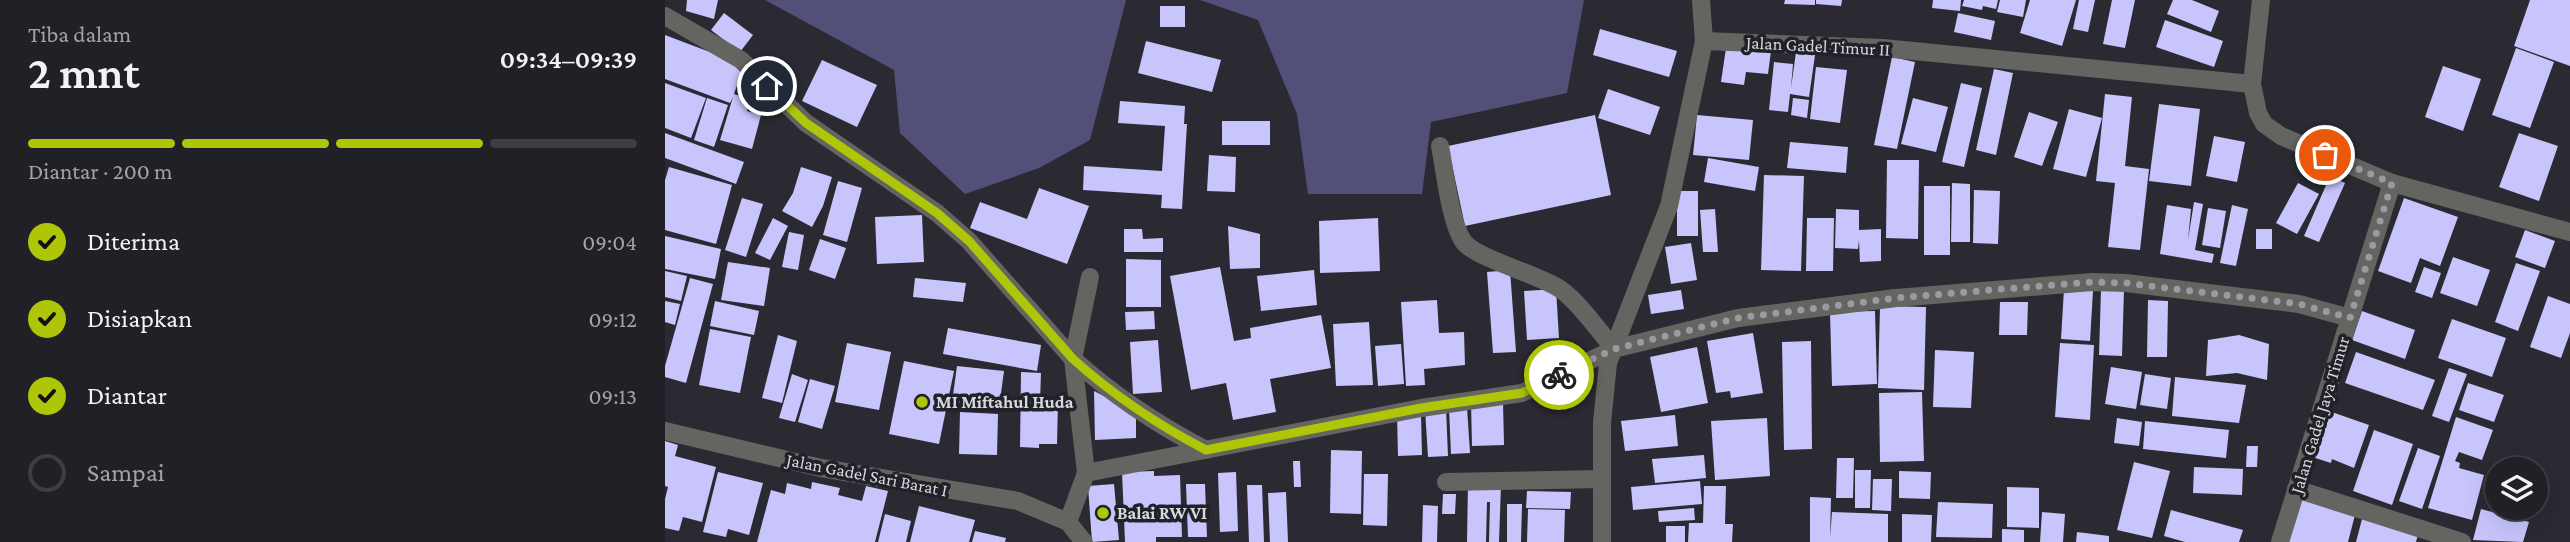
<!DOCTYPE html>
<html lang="id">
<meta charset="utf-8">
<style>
body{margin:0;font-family:"Crimson Pro",serif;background:#28282e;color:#f1f3f6;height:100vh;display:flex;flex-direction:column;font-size:26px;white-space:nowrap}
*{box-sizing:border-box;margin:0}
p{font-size:23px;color:#a2a3a7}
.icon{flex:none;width:38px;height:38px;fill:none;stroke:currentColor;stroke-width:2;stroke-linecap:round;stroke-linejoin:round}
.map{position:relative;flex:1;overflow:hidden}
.panel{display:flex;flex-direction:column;background:#202026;width:665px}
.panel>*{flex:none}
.fabs{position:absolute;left:1820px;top:457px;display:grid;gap:14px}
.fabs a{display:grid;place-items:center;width:63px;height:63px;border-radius:50%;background:#202026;box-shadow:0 7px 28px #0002,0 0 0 2px #3d3e43;font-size:35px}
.pin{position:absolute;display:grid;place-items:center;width:60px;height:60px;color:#fff;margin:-30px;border:4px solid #fff;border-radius:50%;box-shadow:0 2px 7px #0007}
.courier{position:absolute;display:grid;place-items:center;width:70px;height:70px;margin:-35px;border:5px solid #afc507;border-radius:50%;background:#fff;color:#222;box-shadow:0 2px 9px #0007}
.summary em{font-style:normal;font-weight:600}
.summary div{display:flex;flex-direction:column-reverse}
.summary{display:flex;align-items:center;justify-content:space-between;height:119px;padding:0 28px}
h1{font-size:46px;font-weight:600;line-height:52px}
.bar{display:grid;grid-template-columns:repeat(4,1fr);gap:10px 7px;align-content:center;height:84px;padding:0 28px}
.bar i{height:9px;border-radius:5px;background:#3d3e43}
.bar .active{background:#afc507}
.bar p{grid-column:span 4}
ol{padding:0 28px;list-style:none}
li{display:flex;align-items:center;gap:21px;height:77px}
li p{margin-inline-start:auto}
li .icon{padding:7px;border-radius:50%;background:#afc507;color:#111;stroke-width:4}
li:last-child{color:#a2a3a7}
li i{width:38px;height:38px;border:4px solid #3d3e43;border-radius:50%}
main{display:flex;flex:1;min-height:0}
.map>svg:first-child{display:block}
.green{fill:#525078}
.building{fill:#c7c5fc}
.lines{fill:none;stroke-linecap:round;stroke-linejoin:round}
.minor{stroke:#646560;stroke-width:18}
.done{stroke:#9b9aa2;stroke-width:7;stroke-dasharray:0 12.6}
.route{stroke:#afc507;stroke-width:9}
.poi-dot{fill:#afc507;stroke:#212129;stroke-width:2.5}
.labels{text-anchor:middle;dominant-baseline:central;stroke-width:7;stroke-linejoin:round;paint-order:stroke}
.street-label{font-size:18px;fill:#d7d7dd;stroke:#212129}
.poi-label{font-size:18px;font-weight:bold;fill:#d7d7dd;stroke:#212129;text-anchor:start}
</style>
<main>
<section class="panel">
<div class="summary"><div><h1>2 mnt</h1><p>Tiba dalam</p></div><em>09:34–09:39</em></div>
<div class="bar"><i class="active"></i><i class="active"></i><i class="active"></i><i></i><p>Diantar · 200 m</p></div>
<ol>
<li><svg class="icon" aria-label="check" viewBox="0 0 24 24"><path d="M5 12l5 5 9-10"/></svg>Diterima<p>09:04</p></li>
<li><svg class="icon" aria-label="check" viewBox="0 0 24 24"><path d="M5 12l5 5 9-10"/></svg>Disiapkan<p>09:12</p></li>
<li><svg class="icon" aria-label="check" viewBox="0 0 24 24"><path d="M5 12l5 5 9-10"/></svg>Diantar<p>09:13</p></li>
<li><i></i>Sampai</li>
</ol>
</section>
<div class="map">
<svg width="1905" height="542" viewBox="0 0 1905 542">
<rect width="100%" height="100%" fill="#2b2a33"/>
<g class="green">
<path d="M100 0H461L425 140 374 168 300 194 235 133 229 70Z"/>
<path d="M535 0H919L902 93 766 122 757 194H643L632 114 593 20Z"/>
</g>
<g class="building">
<path d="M22 0H53L49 19 21 11Z"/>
<path d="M1120 0H1150V5L1119 4Z"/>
<path d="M1151 0H1177L1176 6 1151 4Z"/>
<path d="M1268 0H1296L1295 11 1267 8Z"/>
<path d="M1299 0H1333L1331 9 1318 6 1317 10 1297 6Z"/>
<path d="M1335 0H1361L1358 17 1332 12Z"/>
<path d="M1365 0H1411L1397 46 1355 33Z"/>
<path d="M1414 0H1430L1423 32 1408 29Z"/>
<path d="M1447 0H1470L1460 48 1438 44Z"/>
<path d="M1508 0H1527L1554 11 1546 32 1502 14Z"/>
<path d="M1865 0H1905V66L1849 46Z"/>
<rect x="495" y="6" width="25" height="21"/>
<path d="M59 13 88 35 75 52 46 30Z"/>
<path d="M1293 13 1330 21 1326 40 1289 32Z"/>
<path d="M1500 20 1558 41 1549 67 1491 47Z"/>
<path d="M935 29 1012 51 1004 77 928 55Z"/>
<path d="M0 35 79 65 69 94 86 99 82 111 96 115 87 149 55 140 68 97 65 103 0 79Z"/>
<path d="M481 41 556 60 547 92 473 73Z"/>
<path d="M1061 48 1106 51 1103 74 1081 72 1079 85 1056 82Z"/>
<path d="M1851 48 1889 62 1865 128 1827 115Z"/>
<path d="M1131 52 1150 55 1144 97 1125 94 1123 112 1104 110 1109 62 1128 64 1126 88Z"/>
<path d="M1227 57 1250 62 1232 149 1209 145Z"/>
<path d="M157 60 212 85 192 127 137 101Z"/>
<path d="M1778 66 1816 79 1798 131 1760 117Z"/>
<path d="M1151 67 1182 70 1175 123 1145 119Z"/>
<path d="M1329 69 1348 73 1331 155 1311 150Z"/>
<path d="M0 83 41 98 26 138 0 128Z"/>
<path d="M1296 83 1317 88 1299 167 1277 162Z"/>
<path d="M943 89 995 107 985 135 933 118Z"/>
<path d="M1440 94 1467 97 1460 166 1484 169 1475 250 1443 247 1450 183 1431 181Z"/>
<path d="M42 98 63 105 49 147 29 140Z"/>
<path d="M1128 98 1144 100 1142 118 1126 115Z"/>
<path d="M1248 98 1283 107 1271 152 1236 144Z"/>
<path d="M455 101 520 106 519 124H522L517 209 496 208 497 195 418 190 419 166 497 171 500 126 453 123Z"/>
<path d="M1494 104 1535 109 1526 186 1484 181Z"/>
<path d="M1404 109 1437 118 1421 177 1388 169Z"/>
<path d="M1364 112 1393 122 1377 166 1349 157Z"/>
<path d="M930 115 946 195 800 226 783 146Z"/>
<path d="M1032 115 1088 120 1084 160 1028 155Z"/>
<rect x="557" y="121" width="48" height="24"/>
<path d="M0 133 79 162 71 184 0 158Z"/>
<path d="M1854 133 1893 146 1874 201 1834 187Z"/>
<path d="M1549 136 1580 142 1572 182 1541 176Z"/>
<path d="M1125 142 1183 147 1181 173 1122 168Z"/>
<path d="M544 155 571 157 570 192 542 191Z"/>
<path d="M1043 158 1094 167 1090 191 1039 182Z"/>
<path d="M1222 160H1254L1253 239 1221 238Z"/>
<path d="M4 167 67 185 51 244 0 230V180Z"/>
<path d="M136 167 167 177 158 206 147 227 117 211 128 193Z"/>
<path d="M1099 175 1139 176 1136 271 1096 270Z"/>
<path d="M1665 176 1680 183 1654 242 1639 236Z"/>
<path d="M173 181 197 188 182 242 158 235Z"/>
<path d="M1287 183 1305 184V242H1286Z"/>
<path d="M1633 183 1654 194 1632 234 1611 223Z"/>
<rect x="1259" y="186" width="26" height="69"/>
<path d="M374 188 424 206 402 264 305 228 315 202 362 219Z"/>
<path d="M1309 190 1335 191 1333 244 1308 243Z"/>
<rect x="1012" y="191" width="21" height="45"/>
<path d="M77 198 98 204 81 257 60 250Z"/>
<path d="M1739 198 1793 217 1775 266 1755 258 1746 283 1713 271Z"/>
<path d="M1529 202 1538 204 1530 250 1549 254 1547 263 1495 254 1502 205 1526 209 1523 240Z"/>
<path d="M1567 205 1583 209 1571 266 1555 263Z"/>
<path d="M1543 208 1561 211 1555 248 1537 245Z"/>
<path d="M1050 209 1053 252H1038L1035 210Z"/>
<path d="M1171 209 1194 210V230L1216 229V261L1195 262 1194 240 1193 249 1170 248Z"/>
<path d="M257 215 259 262 212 264 210 217Z"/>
<path d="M108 218 123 226 105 260 90 253Z"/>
<path d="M713 218 715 271 655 273 654 221Z"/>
<path d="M1142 218H1169L1168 271H1141Z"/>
<path d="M563 226 595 234V268L565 269Z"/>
<path d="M459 229H477L478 239 498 238V252H459Z"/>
<rect x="1591" y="229" width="16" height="20"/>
<path d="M1860 230 1890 241 1880 268 1850 257Z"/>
<path d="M124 232 139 235 133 270 117 267Z"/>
<path d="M0 236 56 249 50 279 0 269Z"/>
<path d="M155 239 181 248 170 279 144 270Z"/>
<path d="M1026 243 1032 280 1006 284 1000 247Z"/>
<path d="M1788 257 1825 270 1812 306 1775 293Z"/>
<path d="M461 259 496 260V307H461Z"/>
<path d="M63 262 105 268 99 306 56 300Z"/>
<path d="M1851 263 1875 271 1853 331 1830 322Z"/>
<path d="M555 267 569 341 586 338 585 328 656 315 666 368 605 379 611 412 568 420 561 383 526 390 505 276Z"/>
<path d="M1759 267 1776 273 1767 298 1750 292Z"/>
<path d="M649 270 652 305 596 311 592 276Z"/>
<path d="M845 270 851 352 828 353 822 272Z"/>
<path d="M0 271 22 276 16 301 0 297Z"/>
<path d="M25 278 48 284 21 383 0 377V366Z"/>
<path d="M250 278 301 283 298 302 248 297Z"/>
<path d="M891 289 894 338 862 340 859 291Z"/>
<path d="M1399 289 1428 291 1425 341 1396 339Z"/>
<path d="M1436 289H1459L1457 356 1434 355Z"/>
<path d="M1016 290 1019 309 986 314 983 295Z"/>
<path d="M1883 296 1905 304V333L1896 358 1865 347Z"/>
<path d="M772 300 774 333 799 332 800 365 759 369 760 385 741 386 736 302Z"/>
<path d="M1483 300 1503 301 1502 357H1482Z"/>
<path d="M0 301 15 304 10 325 0 322Z"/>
<path d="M50 301 94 311 89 335 45 326Z"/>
<path d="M1335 302H1363L1362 335H1334Z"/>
<path d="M1215 306 1261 307 1259 390 1213 388Z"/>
<path d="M489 311 490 329 461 330 460 312Z"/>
<path d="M1210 311 1212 384 1167 386 1165 312Z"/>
<path d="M1697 311 1750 330 1740 359 1687 340Z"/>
<path d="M1787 319 1841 338 1827 377 1773 358Z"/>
<path d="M704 322 708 385 671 386 668 324Z"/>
<path d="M283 328 376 345 372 371 278 354Z"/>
<path d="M45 329 86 337 75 393 34 385Z"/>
<path d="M1088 333 1098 393 1066 398 1065 391 1051 393 1042 341Z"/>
<path d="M113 335 132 341 117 403 97 398Z"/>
<path d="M1574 335 1604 344 1602 380 1572 373 1541 376 1543 340Z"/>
<path d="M493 340 497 392 468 394 465 342Z"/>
<path d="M1146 341 1147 449 1119 450 1117 342Z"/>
<path d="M182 343 226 352 214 410 170 402Z"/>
<path d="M1395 343 1429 345 1425 420 1390 417Z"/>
<path d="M736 344 739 384 713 386 710 346Z"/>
<path d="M1032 347 1043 403 996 412 985 357Z"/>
<path d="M1270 350 1309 352 1306 408 1268 407Z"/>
<path d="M1691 352 1770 380 1758 410 1680 383Z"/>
<path d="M239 361 289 371 274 444 224 434Z"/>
<path d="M292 366 339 371 334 408 287 402Z"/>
<path d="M1446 367 1477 372 1471 409 1440 404Z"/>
<path d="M1784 368 1802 374 1784 422 1767 416Z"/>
<path d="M356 372 376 373 375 402 393 403 392 444H374V448L355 447Z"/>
<path d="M127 374 143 380 130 422 114 418Z"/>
<path d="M1480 374 1506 378 1502 409 1475 405Z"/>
<path d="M1510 377 1581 385 1574 423 1507 416Z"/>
<path d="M145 379 170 386 157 429 133 422Z"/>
<path d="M1803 383 1839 395 1829 422 1794 410Z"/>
<path d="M429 391 471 412V438L430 440Z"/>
<path d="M1257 392 1259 461 1215 462 1214 393Z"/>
<path d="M838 402 839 445 807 446 806 403Z"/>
<path d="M802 407 805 453 786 454 784 408Z"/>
<path d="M781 408 783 456 763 457 760 409Z"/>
<path d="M1661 410 1704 425 1689 468 1667 459 1666 463 1644 456Z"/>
<path d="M295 412 333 414 332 455 294 454Z"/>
<path d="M732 415H756L757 455 733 456Z"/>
<path d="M1010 415 1013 446 960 451 956 421Z"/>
<path d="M1791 417 1828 430 1817 460 1794 452 1790 461 1795 463 1794 468 1819 475 1807 520 1763 508Z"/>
<path d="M1102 418 1105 476 1050 480 1046 421Z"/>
<path d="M1452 418 1477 422 1474 446 1449 443Z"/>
<path d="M1480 421 1564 430 1561 458 1478 449Z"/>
<path d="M1709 430 1748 444 1727 505 1688 491Z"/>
<path d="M0 441 13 445 10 456 51 467 37 522 18 517 14 531 0 528V499L3 487 0 486Z"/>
<path d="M1582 446H1593L1592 467H1581Z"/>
<path d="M1753 448 1775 456 1757 509 1734 501Z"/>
<path d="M666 450 697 451 696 514 665 513Z"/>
<path d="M1039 455 1041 478 990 483 987 459Z"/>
<path d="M1172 458H1189L1188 498H1171Z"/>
<path d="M628 461H635L636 487H629Z"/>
<path d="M1469 462 1505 471 1487 538 1452 530Z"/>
<path d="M1529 467 1578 469 1577 495 1528 493Z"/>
<path d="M1190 470H1206L1205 508H1190Z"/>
<path d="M489 471V476L515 475 517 537H491V542H460L457 472Z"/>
<path d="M1234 471 1266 472 1265 499 1234 498Z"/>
<path d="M53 472 98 483 84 535 63 529 61 537 38 532Z"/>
<path d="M571 472 573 531 555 532 553 473Z"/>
<path d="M699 474H723L722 526 698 525Z"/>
<path d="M1208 479H1227L1226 511 1207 510Z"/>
<path d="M1035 481 1037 504 968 510 966 487Z"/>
<path d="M147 482 175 488 173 495 197 501 201 486 223 491 210 542H92L106 490 120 494 122 483 146 489Z"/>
<path d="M449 484 454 540 427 542 423 486Z"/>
<path d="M521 484H540L542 537H523Z"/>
<path d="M803 484 836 485 834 542H824L825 502H822L821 542H802Z"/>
<path d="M582 485H597L599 542H584Z"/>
<path d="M1039 486H1061L1060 524H1068L1067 542H1023L1024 523H1038Z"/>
<path d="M1342 487 1374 488V528L1342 527Z"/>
<path d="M862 491 906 492 905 509 861 508Z"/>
<path d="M621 492 623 542H605L603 493Z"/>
<path d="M778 494H791L790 514H777Z"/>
<path d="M1631 495 1691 511 1683 542H1619Z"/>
<path d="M1145 497 1166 498 1165 537 1167 512 1223 514V542H1145Z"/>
<path d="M1273 502 1328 504 1327 538 1271 537Z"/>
<path d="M842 504H857L856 542H842Z"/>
<path d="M758 505 773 506 772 542H757Z"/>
<path d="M254 506 310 520 304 542H245Z"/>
<path d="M1029 508 1030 520 994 522 993 511Z"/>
<path d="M863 509 900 510 899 542H862Z"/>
<path d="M1816 509 1864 522 1858 542 1808 540Z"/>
<path d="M1506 510 1578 530 1574 542H1520L1499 536Z"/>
<path d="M1377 512 1400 514 1398 542H1375Z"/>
<path d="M220 514 246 521 241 542H213Z"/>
<path d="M1237 514 1267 515 1266 542H1237Z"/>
<path d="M1697 519 1753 534 1751 542H1691Z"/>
<rect x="1001" y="526" width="19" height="16"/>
<path d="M1337 529 1359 530V542H1337Z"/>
<path d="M310 531 341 538 340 542H307Z"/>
<path d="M1412 532 1444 536V542H1411Z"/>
</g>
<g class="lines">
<g class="minor">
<path d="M1596 0 1587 84 1593 113 1599 124 1616 136 1727 183 1905 232"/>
<path d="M0 16 76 60 141 123 272 213 304 241 408 359C449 396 493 425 541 450"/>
<path d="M1039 41 1218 48 1587 84"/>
<path d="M775 146C780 171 785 221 798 241 809 258 873 274 895 289 913 301 935 332 949 349"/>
<path d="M0 431 156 468 353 501 403 522 419 542"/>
<path d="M421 473 408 359 425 277"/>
<path d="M781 482 937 479"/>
<path d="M1631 489 1797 542"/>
<path d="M403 522 421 473 756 408 857 393 949 349 1073 318 1231 298 1427 282 1461 283 1634 304 1685 318"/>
<path d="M937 542V423L943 363 1004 206 1039 41 1036 0"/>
<path d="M1615 542 1727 183"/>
</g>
</g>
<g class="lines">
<path class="done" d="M894 375 949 349 1073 318 1231 298 1325 290 1427 282 1461 283 1634 304 1685 318 1727 183 1660 155"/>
<path class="route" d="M102 86 141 123 272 213 304 241 408 359C449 396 493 425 541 450L756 408 857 393 894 375"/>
</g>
<g class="poi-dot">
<circle cx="257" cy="402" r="7"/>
<circle cx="438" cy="513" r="7"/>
</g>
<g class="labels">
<g class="street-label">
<text transform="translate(1153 46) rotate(3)">Jalan Gadel Timur II</text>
<text transform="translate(1655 415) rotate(-73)">Jalan Gadel Jaya Timur</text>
<text transform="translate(202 475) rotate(11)">Jalan Gadel Sari Barat I</text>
</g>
<g class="poi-label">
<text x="271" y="402">MI Miftahul Huda</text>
<text x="452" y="513">Balai RW VI</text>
</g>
</g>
</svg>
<div class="fabs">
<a><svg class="icon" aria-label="layers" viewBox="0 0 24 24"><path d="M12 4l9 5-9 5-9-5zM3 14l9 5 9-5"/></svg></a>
</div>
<div class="pin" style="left:1660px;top:155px;background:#ea580c"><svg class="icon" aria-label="bag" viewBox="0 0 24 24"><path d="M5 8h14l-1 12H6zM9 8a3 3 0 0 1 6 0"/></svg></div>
<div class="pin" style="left:102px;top:86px;background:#1f2937"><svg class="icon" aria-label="home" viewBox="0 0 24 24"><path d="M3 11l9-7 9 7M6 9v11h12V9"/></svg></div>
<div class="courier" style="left:894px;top:375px"><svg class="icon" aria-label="bike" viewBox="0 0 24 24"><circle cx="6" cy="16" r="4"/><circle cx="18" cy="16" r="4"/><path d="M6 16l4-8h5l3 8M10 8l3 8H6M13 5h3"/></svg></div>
</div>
</main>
